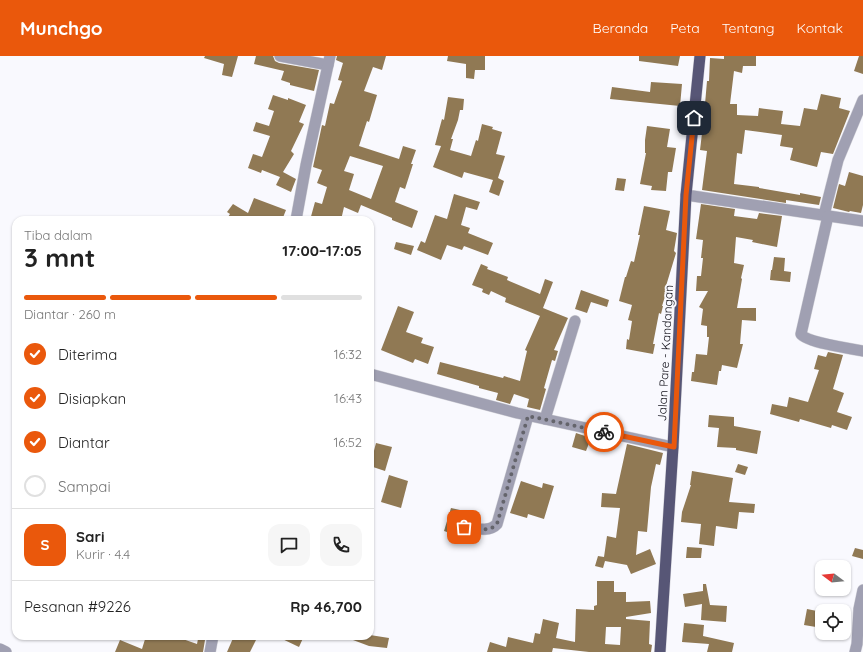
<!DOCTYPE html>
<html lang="id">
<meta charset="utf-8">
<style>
body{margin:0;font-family:Quicksand,sans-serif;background:#f6f6f6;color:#222;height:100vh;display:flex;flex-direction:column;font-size:15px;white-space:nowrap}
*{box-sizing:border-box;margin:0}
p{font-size:13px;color:#767676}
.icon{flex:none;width:22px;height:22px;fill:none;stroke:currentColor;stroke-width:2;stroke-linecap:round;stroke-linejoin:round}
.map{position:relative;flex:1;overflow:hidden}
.details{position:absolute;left:12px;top:160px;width:362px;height:424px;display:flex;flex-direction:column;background:#fff;border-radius:12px;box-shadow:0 1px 3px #0004}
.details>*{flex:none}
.needle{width:26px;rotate:286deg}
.buttons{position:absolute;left:815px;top:504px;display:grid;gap:8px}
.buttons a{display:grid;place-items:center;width:36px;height:36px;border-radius:8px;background:#fff;box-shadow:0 1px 3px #0004;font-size:20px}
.pin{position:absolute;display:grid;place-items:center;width:34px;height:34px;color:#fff;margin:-17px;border-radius:8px;box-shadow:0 2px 6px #0006}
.courier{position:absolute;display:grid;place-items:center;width:40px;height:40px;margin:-20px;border:3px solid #ea580c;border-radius:50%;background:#fff;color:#222;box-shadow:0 1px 5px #0007}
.overview em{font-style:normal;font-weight:700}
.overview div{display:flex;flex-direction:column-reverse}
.overview{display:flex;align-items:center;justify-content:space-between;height:68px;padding:0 12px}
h1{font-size:26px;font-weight:700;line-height:30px}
.bar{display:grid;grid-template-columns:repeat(4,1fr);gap:6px 4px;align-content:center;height:48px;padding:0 12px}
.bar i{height:5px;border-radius:3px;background:#e0e0e0}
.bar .selected{background:#ea580c}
.bar p{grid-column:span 4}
.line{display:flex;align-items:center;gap:10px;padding:0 12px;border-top:1px solid #e0e0e0}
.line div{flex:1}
.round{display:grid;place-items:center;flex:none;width:42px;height:42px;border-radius:12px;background:#f6f6f6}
ol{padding:0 12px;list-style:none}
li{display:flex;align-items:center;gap:12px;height:44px}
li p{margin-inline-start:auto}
li .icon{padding:4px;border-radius:50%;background:#ea580c;color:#fff;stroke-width:4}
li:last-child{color:#767676}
li i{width:22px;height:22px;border:2px solid #e0e0e0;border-radius:50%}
header{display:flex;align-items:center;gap:24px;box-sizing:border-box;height:56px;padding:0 20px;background:#ea580c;color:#fff}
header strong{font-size:19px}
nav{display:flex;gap:22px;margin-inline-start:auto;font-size:14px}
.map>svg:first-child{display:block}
.building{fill:#907954;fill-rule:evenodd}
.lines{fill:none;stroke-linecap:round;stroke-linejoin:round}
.minor-casing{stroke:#d4d4da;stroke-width:12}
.tertiary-casing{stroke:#d4d4da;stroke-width:12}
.primary-casing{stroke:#d4d4da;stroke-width:12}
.minor{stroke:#a0a0b2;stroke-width:11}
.tertiary{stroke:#a0a0b2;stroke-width:11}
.primary{stroke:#575676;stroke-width:11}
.done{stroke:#64646b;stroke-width:4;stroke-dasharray:0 7.2}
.route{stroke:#ea580c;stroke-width:5}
.labels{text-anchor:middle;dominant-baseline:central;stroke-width:4;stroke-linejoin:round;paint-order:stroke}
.street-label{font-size:12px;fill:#14131c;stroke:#f9f9fe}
</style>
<header>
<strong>Munchgo</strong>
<nav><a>Beranda</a><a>Peta</a><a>Tentang</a><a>Kontak</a></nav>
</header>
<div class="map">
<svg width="863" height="596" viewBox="0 0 863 596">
<rect width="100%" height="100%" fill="#f9f9fe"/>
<g class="building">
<path d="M205 0H238L232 21 222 19 224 8 204 2Z"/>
<path d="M256 0H273L275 5 279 7 319 14 314 35 290 29V27L281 24 284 15 254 8Z"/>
<path d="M337 0H386L382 14 373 11 364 35 377 39 369 66 367 65 359 90 399 103 403 90 416 94 411 108H413L405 133 400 131 395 146 418 155 412 172 392 164V162L361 149 358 157 344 151 341 164H310L315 146 322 148 327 131 317 127 322 114 313 111 322 69 325 70 330 47 334 48 342 25 338 24 343 7 336 4ZM350 100 383 110 371 143 349 134 354 118 344 115Z"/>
<path d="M448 0H485V14H475L474 23 466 22V8L447 5Z"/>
<path d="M639 0H680L678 10 639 5Z"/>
<path d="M724 0H756V10H743L742 17 734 15 730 48H737V59L758 60 759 52 783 55 781 68 800 70 804 52 817 54 821 38 841 42 839 52 850 55 833 98 821 96 817 111 790 104 793 92 780 90 782 79 745 74 742 98 737 97 734 128 759 131V132L800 139V137L821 141 819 149 786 144V147L702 134 707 95 700 94 703 69H704V48H705L707 25H709L710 2 724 3Z"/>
<path d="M859 0H863V18L854 15Z"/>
<path d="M651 26 682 28 680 50 610 43 612 31 650 36Z"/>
<path d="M273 39 288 44V42L306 49 299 66 304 68 291 95 294 98 283 116 296 123 291 136 276 129 280 121 262 114 261 117 248 112 253 98 262 101 270 80 253 75 256 66 269 70 274 55 268 53Z"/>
<path d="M448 41 464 43 463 54H460L458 64 451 83H453L450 94 471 100 476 84 478 85 482 68 493 71 492 73 502 76 496 98 505 100 498 122 504 125 499 140 489 136 493 124 464 116 462 122 433 111 441 90 435 89 442 63 444 64Z"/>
<path d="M647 70 670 73 667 91 676 92 672 116H668L666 135 651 134 652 130 640 128 646 97H645V84Z"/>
<path d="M849 116 863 120V149L861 157 850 155 849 156 833 152 839 128 845 130Z"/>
<path d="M617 122 626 123 624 135 615 134Z"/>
<path d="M454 138 480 146 477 154 466 151 461 169 470 172 468 177 493 187 488 199 464 190 462 194 447 189 441 204 417 194 421 185 425 187 435 159 447 163Z"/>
<path d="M254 142 286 154 282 164H226L230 158 227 156 233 148 248 157Z"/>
<path d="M701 148 735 153 734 160 757 163 759 157 782 160 777 191 752 186 753 184 736 181 734 207 744 209 741 222 742 223 737 252H756V265L742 264 740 288H743L737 312 722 309 721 315H719L717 329 691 325 692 316H694L696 298 707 299 709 281H707V270L701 269 703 253 699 251 708 235H696L697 220H701L703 202H701L703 184 696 183Z"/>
<path d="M644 150 670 155 666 174 677 177 674 195 676 197 666 230 668 231 662 250H663L661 258 659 257 653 288H655L653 298 626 293 627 283 629 284 632 265 628 264 632 249 619 245 625 221H626L631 205 634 206 640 179H638Z"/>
<path d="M396 186 414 190 411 199 394 193Z"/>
<path d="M774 201 785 202 784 215 791 216 790 226 770 224 771 214H772Z"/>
<path d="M481 208 488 211 487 213 508 221 507 224 540 238 545 223 553 226 543 252 568 262 554 294 558 295 555 305 552 304 544 332 546 333 540 354 527 351 529 343 514 338 510 348 496 344 498 337 479 332V330L437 318 440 306 503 322 504 320 520 325 527 295 525 294 540 260 505 246 506 242 491 235 489 239 482 236 483 233 472 229Z"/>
<path d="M581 234 609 244 607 251 591 246 587 257 575 253Z"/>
<path d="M398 250 414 256 406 276 423 282 421 287 434 291 428 308 415 303 413 307 381 294Z"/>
<path d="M828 296 843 299 833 333 844 337 837 356 852 361 847 374 832 369 831 372 800 363 799 366 770 358 772 348 787 351 789 341 808 346 819 314 814 313 818 299 826 301Z"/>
<path d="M709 359 734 361V370L761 375 757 398 736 394V392L717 391 719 372 708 371Z"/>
<path d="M576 377 591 382 586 395 572 391Z"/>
<path d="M376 387 392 391 385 415 370 410Z"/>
<path d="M627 388 663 397 660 409 656 408 651 431 647 476 638 475 636 499 650 493 656 508 631 518 627 509 605 505 603 512 595 510 598 500 604 501 607 480 616 482 620 452 601 451 602 437 616 438Z"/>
<path d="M738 408 748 411 745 419 735 416Z"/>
<path d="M692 415 733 422 729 446 755 448 754 457 739 456 737 473 716 470 714 490 699 488 701 468 681 466 682 456 691 429H690Z"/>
<path d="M389 419 408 425 401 452 381 446Z"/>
<path d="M521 425 542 432 543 427 554 430 544 463 528 458 527 462 510 457Z"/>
<path d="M451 452 460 454 453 478 444 475Z"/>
<path d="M687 491 702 492 701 502H686Z"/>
<path d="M855 492 863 494V503L852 500Z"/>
<path d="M597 525H614V536H626V546L650 545 651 557 626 561V563L650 565 649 588 652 589 651 596H589L553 592 552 596H487L490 586 506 591 508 581 533 587 535 577 540 578 543 563 559 567 556 582 575 586 576 553 594 554V550L597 549ZM606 571H621L620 589 605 588Z"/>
<path d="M703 528H706L710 549 727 550 726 566 701 564 702 548 685 551 683 538 703 535Z"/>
<path d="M807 553 822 556V572L804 569Z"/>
<path d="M684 567 704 569 703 580 734 587 732 596H707L709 588 682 586Z"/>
<path d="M370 579 389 582 387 592 369 590 345 581V580Z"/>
<path d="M146 580H168L176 583 177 581 197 588 198 583 205 584 203 596H115L120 584 142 593Z"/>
<path d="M234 580H258L250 596H227Z"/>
<path d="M276 580H304L299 591Z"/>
</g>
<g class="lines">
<defs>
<g id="minor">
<path d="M280 0 328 9"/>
<path d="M686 139 863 165"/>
<path d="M824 159 838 104 863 44"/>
<path d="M828 160 801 278C806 286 851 293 863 295"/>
<path d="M296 164 306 109 330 0"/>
<path d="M370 318 517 357 673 391"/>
<path d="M545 363 575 265"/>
<path d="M464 471C474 472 489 477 497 468L528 360"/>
<path d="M210 596 213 580"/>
<path d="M855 596 857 588 859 553 863 534"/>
</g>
<path id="tertiary" d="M0 593 6 596"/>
<path id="primary" d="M660 596 673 391 686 139 700 0"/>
</defs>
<use href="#minor" class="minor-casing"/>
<use href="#tertiary" class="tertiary-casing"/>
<use href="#primary" class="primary-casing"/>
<use href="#minor" class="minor"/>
<use href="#tertiary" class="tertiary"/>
<use href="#primary" class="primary"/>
</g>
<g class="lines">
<path class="done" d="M464 471C474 472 489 477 497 468L528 360 604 376"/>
<path class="route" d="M604 376 674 391 686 139 694 62"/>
</g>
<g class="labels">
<g class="street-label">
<text transform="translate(665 297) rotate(-87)">Jalan Pare - Kandangan</text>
</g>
</g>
</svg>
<div class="buttons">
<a><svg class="needle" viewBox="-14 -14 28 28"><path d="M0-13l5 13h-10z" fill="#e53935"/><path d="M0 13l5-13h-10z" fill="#767676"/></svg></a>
<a><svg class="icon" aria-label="locate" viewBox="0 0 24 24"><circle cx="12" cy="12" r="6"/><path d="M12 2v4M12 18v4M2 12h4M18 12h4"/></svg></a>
</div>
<div class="pin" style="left:464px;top:471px;background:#ea580c"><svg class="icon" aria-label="bag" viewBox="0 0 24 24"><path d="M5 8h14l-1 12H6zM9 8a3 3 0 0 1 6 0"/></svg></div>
<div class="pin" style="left:694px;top:62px;background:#1f2937"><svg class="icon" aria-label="home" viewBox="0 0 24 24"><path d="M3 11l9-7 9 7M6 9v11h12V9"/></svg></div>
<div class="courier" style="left:604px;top:376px"><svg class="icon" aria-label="bike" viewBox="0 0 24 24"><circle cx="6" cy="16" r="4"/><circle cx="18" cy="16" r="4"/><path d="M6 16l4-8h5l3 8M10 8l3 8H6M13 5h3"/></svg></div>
<section class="details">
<div class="overview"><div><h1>3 mnt</h1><p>Tiba dalam</p></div><em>17:00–17:05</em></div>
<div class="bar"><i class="selected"></i><i class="selected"></i><i class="selected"></i><i></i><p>Diantar · 260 m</p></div>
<ol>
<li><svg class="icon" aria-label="check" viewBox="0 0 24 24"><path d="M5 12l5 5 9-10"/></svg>Diterima<p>16:32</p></li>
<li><svg class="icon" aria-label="check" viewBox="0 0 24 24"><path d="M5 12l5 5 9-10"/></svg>Disiapkan<p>16:43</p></li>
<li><svg class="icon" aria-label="check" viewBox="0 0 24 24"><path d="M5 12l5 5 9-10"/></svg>Diantar<p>16:52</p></li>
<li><i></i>Sampai</li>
</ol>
<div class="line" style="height:72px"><b class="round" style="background:#ea580c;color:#fff">S</b><div><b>Sari</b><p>Kurir · 4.4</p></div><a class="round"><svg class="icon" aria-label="chat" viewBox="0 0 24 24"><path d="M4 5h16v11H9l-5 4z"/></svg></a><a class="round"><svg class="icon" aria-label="phone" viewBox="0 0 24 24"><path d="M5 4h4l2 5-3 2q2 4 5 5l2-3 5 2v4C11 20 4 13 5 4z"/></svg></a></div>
<div class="line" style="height:52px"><div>Pesanan #9226</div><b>Rp 46,700</b></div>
</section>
</div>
